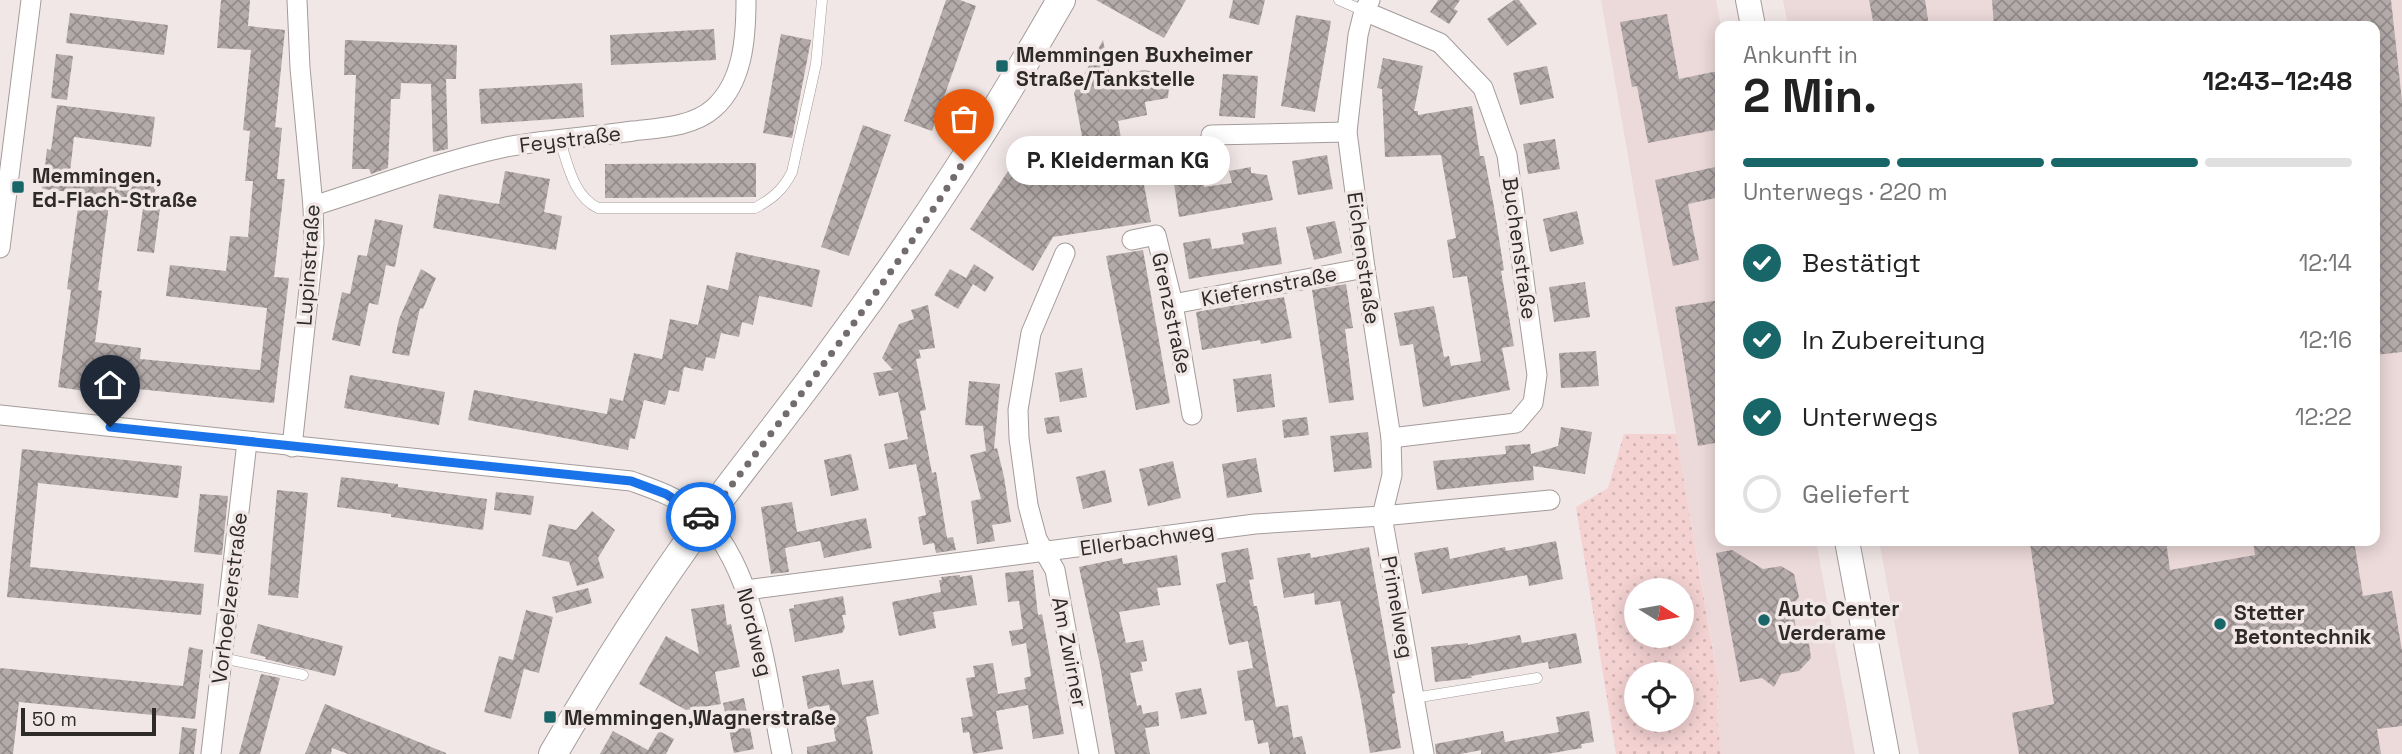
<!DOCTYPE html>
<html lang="de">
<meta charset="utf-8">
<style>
body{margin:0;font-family:"Space Grotesk",sans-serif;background:#f6f6f6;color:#222;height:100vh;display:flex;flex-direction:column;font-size:26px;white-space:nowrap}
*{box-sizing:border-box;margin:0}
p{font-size:23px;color:#767676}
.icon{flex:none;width:38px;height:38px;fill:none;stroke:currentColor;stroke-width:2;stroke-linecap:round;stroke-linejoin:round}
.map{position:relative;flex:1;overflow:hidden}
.details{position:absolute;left:1715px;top:21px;width:665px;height:525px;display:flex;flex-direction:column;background:#fff;border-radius:14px;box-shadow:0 4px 18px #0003}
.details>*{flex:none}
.needle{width:46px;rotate:101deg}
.tools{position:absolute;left:1624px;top:578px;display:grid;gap:14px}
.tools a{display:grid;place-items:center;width:70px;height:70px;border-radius:50%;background:#fff;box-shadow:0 4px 18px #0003;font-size:35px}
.scale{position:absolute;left:21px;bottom:18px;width:135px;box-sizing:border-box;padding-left:7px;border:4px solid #2e2a2a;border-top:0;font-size:19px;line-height:24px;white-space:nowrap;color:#2e2a2a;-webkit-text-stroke:5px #f2e7e7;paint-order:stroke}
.pin{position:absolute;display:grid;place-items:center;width:60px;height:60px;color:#fff;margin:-72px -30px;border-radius:50% 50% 50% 0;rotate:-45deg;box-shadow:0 0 7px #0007}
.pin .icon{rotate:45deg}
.courier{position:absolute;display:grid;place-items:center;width:70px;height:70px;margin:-35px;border:5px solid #1a73e8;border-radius:50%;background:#fff;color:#222;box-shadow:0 2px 9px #0007}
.bubble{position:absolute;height:49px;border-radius:24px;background:#fff;box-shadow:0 4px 18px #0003;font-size:23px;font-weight:700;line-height:49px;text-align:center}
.summary em{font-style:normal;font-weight:700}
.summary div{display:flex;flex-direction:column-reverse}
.summary{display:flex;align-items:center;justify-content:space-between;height:119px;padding:0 28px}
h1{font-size:46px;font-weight:700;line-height:52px}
.bar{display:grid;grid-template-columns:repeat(4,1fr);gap:10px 7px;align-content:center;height:84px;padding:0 28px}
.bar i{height:9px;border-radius:5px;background:#e0e0e0}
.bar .selected{background:#186668}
.bar p{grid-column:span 4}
ol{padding:0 28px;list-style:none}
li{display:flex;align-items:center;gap:21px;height:77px}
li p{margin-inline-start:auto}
li .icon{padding:7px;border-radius:50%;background:#186668;color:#fff;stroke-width:4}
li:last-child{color:#767676}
li i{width:38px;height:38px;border:4px solid #e0e0e0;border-radius:50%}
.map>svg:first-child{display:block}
.built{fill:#ecd9d9}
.park{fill:url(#park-dots);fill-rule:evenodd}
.building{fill:url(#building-cross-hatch)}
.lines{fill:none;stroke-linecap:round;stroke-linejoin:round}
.service-casing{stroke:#a49b9b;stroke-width:11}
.minor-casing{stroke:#a49b9b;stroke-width:21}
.tertiary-casing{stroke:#a49b9b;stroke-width:26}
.secondary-casing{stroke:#a49b9b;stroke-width:30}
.service{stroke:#fff;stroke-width:10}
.minor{stroke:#fff;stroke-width:19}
.tertiary{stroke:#fff;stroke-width:24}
.secondary{stroke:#fff;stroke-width:28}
.done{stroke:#736c6c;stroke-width:7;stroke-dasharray:0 12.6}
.route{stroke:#1a73e8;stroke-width:9}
.poi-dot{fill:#186668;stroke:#f2e7e7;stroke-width:2.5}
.labels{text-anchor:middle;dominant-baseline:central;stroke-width:7;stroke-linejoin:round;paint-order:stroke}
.poi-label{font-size:21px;font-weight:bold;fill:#2e2a2a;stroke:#f2e7e7;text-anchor:start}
.street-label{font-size:21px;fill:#2e2a2a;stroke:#f2e7e7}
</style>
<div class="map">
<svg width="2402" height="754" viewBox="0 0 2402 754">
<defs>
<pattern id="park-dots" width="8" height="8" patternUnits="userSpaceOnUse" patternTransform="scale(1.75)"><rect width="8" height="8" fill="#f4d2d2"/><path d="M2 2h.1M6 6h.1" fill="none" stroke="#d2b4b4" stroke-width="1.8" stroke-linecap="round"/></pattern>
<pattern id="building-cross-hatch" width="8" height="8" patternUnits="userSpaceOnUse" patternTransform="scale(1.75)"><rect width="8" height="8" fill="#b4aaaa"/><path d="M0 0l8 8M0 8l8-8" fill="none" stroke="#938b8b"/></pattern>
</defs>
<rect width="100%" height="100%" fill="#f2e7e7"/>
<g class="built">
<path d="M1601 0H1716L1721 26 1720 541H1816L1855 754H1721L1717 718 1718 680 1711 636Z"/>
<path d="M1783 0H2402V754H1919L1879 541H2375V26H1788Z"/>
</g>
<path class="park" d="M1624 434H1676L1718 680 1717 718 1721 754H1616L1576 507 1608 488ZM1636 590H1682V635H1636ZM1636 674H1682V719H1636Z"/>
<g class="building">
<path d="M221 0H250L248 26 285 30 275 127 282 128 277 179H285L274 277 289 278 274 403 138 389 136 402 104 398V394L58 387 71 290 67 289 80 193 42 189 47 149 51 150 57 105 155 117 151 147 74 137 70 172 156 184 154 201H161L154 253 137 251 144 201 110 197 98 290 102 291 95 342 141 348 140 359 260 370 267 308 166 296 170 265 226 271 230 236 248 237 253 181H245L250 131 243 130 251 50 217 48Z"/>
<path d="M946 0H960L976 6 932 131 904 121Z"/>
<path d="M1096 0H1186L1164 38Z"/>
<path d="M1233 0H1265L1259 25 1229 18Z"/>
<path d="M1438 0H1460L1454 9 1458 11 1449 24 1430 12Z"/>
<path d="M1514 0H1519L1537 24 1507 46 1487 19Z"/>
<path d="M1869 0H1925L1929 26H1874Z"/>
<path d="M1992 0H2391L2402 101V352L2375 355V26H1994Z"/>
<path d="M70 13 168 25 164 55 66 43Z"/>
<path d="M1667 14 1679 79 1718 71 1720 82V129L1648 143 1637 86 1632 87 1620 22Z"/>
<path d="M1296 15 1331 21 1315 112 1281 106Z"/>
<path d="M714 29 716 60 611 65 610 35Z"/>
<path d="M781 34 811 40 792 138 763 133Z"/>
<path d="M345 40 457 45 456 79H446L448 149 433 152 431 84 401 83 400 99H391L388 168 371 174 369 169H352L356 75H344Z"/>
<path d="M1103 40 1110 76 1144 70 1170 75 1168 98 1145 102 1147 115 1118 121 1126 167 1140 164 1151 222 1053 237 1033 271 970 229 1014 162 1032 175 1058 171 1060 179 1089 174 1074 93Z"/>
<path d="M56 54 73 56 67 100 51 98Z"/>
<path d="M1383 58 1423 66 1414 111H1418V115L1472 106 1480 156H1484L1494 207 1504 270 1501 271 1514 346 1502 348 1510 390 1423 407 1413 344 1400 346 1394 313 1434 306 1444 357 1449 356 1451 366 1481 361 1467 276 1453 278 1447 240 1456 238 1441 155 1385 157 1382 89 1377 88Z"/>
<path d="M1547 66 1554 98 1520 105 1513 73Z"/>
<path d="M1223 74 1258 76 1255 118 1219 116Z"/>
<path d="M582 83 584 117 481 124 479 89Z"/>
<path d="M863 125 891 135 849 256 821 247Z"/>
<path d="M1555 139 1560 169 1528 174 1523 144Z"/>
<path d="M1327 155 1333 189 1298 195 1292 161Z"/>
<path d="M756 163V197L605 198V164Z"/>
<path d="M1201 166 1204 187 1232 183 1229 171 1251 167V173L1267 175 1273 200 1179 217 1172 170Z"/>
<path d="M1720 166V197L1688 204 1699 260 1673 266 1655 180Z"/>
<path d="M505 171 550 179 544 212 562 216 556 250 433 228 439 194 499 204Z"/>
<path d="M1577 211 1584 244 1550 252 1543 219Z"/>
<path d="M375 219 403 225 395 267 386 265 378 305 369 303 360 346 332 340 342 292 350 294 358 255 367 256Z"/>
<path d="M1335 221 1342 253 1314 260 1306 227Z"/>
<path d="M1276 227 1282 264 1189 279 1183 243 1210 238 1212 249 1244 244 1242 233Z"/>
<path d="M1143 250 1170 403 1136 410 1106 256Z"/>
<path d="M736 252 820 270 812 307 759 296 753 325 742 322 739 337 721 333 715 359 706 357 703 371 684 367 679 392 669 390 665 405 644 400 635 439 630 438 628 450 468 420 474 390 607 414 610 398 623 401 634 353 662 359 670 319 698 325 707 285 728 290Z"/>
<path d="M974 264 994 277 985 292 973 284 958 309 934 295 950 269 966 278Z"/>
<path d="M421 269 436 278 423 309 420 308 409 356 392 353 399 319Z"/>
<path d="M1585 282 1590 317 1554 322 1549 287Z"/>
<path d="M1346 284 1353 328 1345 329 1354 400 1329 403 1312 290Z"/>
<path d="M1284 297 1292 338 1261 344 1260 340 1202 350 1196 312Z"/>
<path d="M1720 300V442L1698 446 1675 307Z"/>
<path d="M928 305 935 348 919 350 921 358 916 359 926 410 920 411 932 473 936 472 947 538 953 537 956 550 936 553 934 543 923 545 918 517 926 515 916 464 889 469 884 444 908 439 898 392 879 396 873 373 893 370 882 358 899 324 914 319 911 310Z"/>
<path d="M1596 351 1599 386 1561 388 1559 353Z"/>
<path d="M1082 368 1087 397 1060 402 1055 373Z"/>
<path d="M1271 374 1275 407 1237 412 1233 379Z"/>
<path d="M350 375 445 392 439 425 344 408Z"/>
<path d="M969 381 1000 384 994 449 997 448 1004 477 1011 522 992 525 995 541 977 544 971 501 981 499 970 455 986 451 983 426 965 425Z"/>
<path d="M1059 416 1062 432 1047 434 1044 418Z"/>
<path d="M1307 417 1309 435 1284 438 1282 420Z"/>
<path d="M1561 427 1592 432 1585 474 1533 466 1534 480 1437 490 1433 461 1506 454 1505 446 1530 444 1531 454 1558 446Z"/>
<path d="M1368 432 1372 468 1334 472 1330 436Z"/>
<path d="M22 449 182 466 178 498 38 483 30 567 204 584 201 615 7 597Z"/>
<path d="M851 454 859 490 831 496 824 460Z"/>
<path d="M1256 458 1262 492 1227 498 1222 464Z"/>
<path d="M1173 461 1181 498 1148 506 1139 469Z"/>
<path d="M1105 470 1112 502 1083 509 1076 477Z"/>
<path d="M341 477 398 484V487L487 499 483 530 391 517V514L337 507Z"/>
<path d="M277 490 308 493 298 598 268 595Z"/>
<path d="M496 492 534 496 531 515 494 510Z"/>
<path d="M200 494 228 496 222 555 194 552Z"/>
<path d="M792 502 797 532 866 518 872 548 824 558 820 541 785 548 789 572 771 574 761 507Z"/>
<path d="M592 511 615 530 598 558 604 578 577 586 569 562 542 556 549 524 576 530Z"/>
<path d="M1556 541 1563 579 1529 586 1527 575 1422 594 1414 553 1448 547 1450 559 1505 547 1506 551Z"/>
<path d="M2044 541H2166L2170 570 2255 555 2253 541H2354L2363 596 2392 591 2402 651V726L2377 729 2381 754H2019L2012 713 2054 704 2030 543Z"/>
<path d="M1369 547 1395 693 1392 694 1401 748 1370 753 1361 700 1340 601 1315 605 1314 593 1284 598 1277 558 1310 553 1311 558Z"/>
<path d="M1248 548 1254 579 1249 580 1254 606H1257L1276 707 1288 705 1293 738 1302 736 1306 754H1270L1268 742 1258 744 1253 720 1245 721 1237 671 1253 668 1248 641 1229 645 1216 584 1226 582 1221 553Z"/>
<path d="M1732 550 1763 569 1781 566 1794 574 1799 597 1789 611 1794 616 1796 629 1808 637 1811 658 1799 671 1781 674 1774 687 1762 678 1740 682 1716 553Z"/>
<path d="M1177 555 1181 585 1157 588 1160 605 1119 612 1126 643 1143 640 1147 661 1141 662 1143 671 1130 673 1137 706 1141 705 1143 714 1158 711 1159 726 1145 728 1150 754H1115L1100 665 1079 567 1122 558 1123 564Z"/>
<path d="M1033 570 1038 615 1042 614 1064 734 1033 739 1028 705 996 711 1003 749 973 754 969 732 963 733 961 718 973 716 966 678 975 677 973 666 993 663 998 694 1026 689 1024 678 1031 676 1026 643 1012 646 1009 631 1023 629 1019 601 1008 602 1005 573Z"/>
<path d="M960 575V577L972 575 977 605 933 612 936 628 899 636 892 602 941 592 939 580H942L941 577Z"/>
<path d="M588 588 592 603 556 613 552 597Z"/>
<path d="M843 596 846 615H842L845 628 842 633 795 642 789 609 794 608V605Z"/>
<path d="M724 604 727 625 731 624 740 667 715 672 721 704 686 710 639 684 666 636 699 654 691 609Z"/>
<path d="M526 610 553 617 539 673 524 669 511 719 484 712 499 656 513 660Z"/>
<path d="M258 624 343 646 335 676 265 659 266 657 250 653Z"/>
<path d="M1576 633 1582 663 1549 669 1548 662 1471 676 1472 678 1435 682 1431 647 1468 643V645L1520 635 1522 643Z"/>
<path d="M189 647 203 650 195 719 19 702 13 754H0V668L183 686Z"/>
<path d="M839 669 842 685 873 680 879 714 866 717 873 754H807V747L836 741 829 705 808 709 802 676Z"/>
<path d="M261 674 280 678 260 754H239Z"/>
<path d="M1201 688 1207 714 1181 719 1175 693Z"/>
<path d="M744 698 754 749 734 753 723 703Z"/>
<path d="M325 704 446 753V754H348L332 748 331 754H305Z"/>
<path d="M1589 711 1594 742 1581 744 1582 748 1547 754H1481V750L1461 754H1436L1435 744 1503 731 1505 742 1559 732 1556 717Z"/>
<path d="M182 727 197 729 194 754H179Z"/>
<path d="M613 731 648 750 659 731 674 739 666 754H600Z"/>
</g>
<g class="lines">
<defs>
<g id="service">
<path d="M1339 0 1364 11"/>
<path d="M560 141C568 164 573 196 598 208H755C772 199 783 190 792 172L816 64 822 0"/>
<path d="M222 658 303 675"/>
<path d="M1414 698 1537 678"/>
</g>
<g id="minor">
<path d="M1370 0 1364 11 1358 35 1347 132 1365 268 1391 438 1392 475 1382 516 1424 754"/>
<path d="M1364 11 1440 43 1483 88 1507 155 1537 375 1533 403 1516 423 1391 438"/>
<path d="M1211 135 1347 132"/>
<path d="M313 206C377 186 441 161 506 147 548 139 591 137 633 131 659 128 693 127 714 108 743 82 746 38 746 0"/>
<path d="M1132 240 1156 235 1173 304 1192 415"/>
<path d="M0 248 31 0"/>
<path d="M1065 253 1031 333 1018 410 1019 438 1028 505 1037 539 1055 570 1089 754"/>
<path d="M1173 304 1365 268"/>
<path d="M0 415 631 481C653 489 675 496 694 511 756 557 767 682 782 754"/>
<path d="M292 447 314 243 313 206 300 68 297 0"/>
<path d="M746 590 1255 524 1382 516 1550 500"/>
<path d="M211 754 247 442"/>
</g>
<g id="tertiary">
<path d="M1748 0 1753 26"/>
<path d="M1847 541 1887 754"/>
</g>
<path id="secondary" d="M553 754C600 673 650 594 705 519 747 462 792 407 833 350 916 238 992 121 1061 0"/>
</defs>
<use href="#service" class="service-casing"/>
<use href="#minor" class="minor-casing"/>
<use href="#tertiary" class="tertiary-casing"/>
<use href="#secondary" class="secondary-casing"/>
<use href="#service" class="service"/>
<use href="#minor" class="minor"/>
<use href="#tertiary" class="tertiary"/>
<use href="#secondary" class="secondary"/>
</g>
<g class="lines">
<path class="done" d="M701 517 705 520C794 403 886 287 964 161"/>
<path class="route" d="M110 427 631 481 666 494 701 517"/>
</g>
<g class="poi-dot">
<rect x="995" y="59" width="14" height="14" rx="3.5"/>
<rect x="11" y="180" width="14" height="14" rx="3.5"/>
<circle cx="1764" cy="620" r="7"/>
<circle cx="2220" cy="624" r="7"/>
<rect x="543" y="710" width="14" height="14" rx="3.5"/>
</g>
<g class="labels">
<g class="poi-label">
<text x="1016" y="54">Memmingen Buxheimer<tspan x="1016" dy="24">Straße/Tankstelle</tspan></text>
<text x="32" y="175">Memmingen,<tspan x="32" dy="24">Ed-Flach-Straße</tspan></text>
<text x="1778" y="608">Auto Center<tspan x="1778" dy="24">Verderame</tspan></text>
<text x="2234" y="612">Stetter<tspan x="2234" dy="24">Betontechnik</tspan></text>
<text x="564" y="717">Memmingen,Wagnerstraße</text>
</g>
<g class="street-label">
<text transform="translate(570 139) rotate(-7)">Feystraße</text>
<text transform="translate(1520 248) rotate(82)">Buchenstraße</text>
<text transform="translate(1364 258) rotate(82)">Eichenstraße</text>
<text transform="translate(308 265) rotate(-86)">Lupinstraße</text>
<text transform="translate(1269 286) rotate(-11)">Kiefernstraße</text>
<text transform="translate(1172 313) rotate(78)">Grenzstraße</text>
<text transform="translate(1147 539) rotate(-8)">Ellerbachweg</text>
<text transform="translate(229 598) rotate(-83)">Vorhoelzerstraße</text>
<text transform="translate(1398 607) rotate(80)">Primelweg</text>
<text transform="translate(755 632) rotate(76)">Nordweg</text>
<text transform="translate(1070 652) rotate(79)">Am Zwirner</text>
</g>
</g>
</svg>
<div class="tools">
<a><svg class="needle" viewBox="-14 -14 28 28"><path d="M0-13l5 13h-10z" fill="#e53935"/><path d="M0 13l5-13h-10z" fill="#767676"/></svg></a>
<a><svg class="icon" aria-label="locate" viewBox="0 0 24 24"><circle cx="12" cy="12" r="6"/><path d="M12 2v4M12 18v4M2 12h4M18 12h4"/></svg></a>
</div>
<div class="scale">50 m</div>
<div class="pin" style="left:964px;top:161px;background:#ea580c"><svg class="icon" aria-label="bag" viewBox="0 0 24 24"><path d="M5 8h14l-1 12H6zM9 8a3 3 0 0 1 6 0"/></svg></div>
<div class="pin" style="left:110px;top:427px;background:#1f2937"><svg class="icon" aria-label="home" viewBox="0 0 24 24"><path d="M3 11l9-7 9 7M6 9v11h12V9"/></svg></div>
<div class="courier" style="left:701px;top:517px"><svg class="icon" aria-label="car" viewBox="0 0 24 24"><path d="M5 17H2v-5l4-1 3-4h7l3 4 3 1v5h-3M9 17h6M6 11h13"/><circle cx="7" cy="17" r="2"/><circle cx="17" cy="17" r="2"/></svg></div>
<div class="bubble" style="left:1006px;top:136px;width:224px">P. Kleiderman KG</div>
<section class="details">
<div class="summary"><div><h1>2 Min.</h1><p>Ankunft in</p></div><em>12:43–12:48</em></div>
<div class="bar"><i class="selected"></i><i class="selected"></i><i class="selected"></i><i></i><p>Unterwegs · 220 m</p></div>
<ol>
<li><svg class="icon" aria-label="check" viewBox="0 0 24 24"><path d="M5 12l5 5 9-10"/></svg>Bestätigt<p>12:14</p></li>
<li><svg class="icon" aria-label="check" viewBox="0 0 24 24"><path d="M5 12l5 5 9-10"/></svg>In Zubereitung<p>12:16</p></li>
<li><svg class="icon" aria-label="check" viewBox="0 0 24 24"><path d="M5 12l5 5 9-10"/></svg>Unterwegs<p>12:22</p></li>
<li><i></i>Geliefert</li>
</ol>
</section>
</div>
